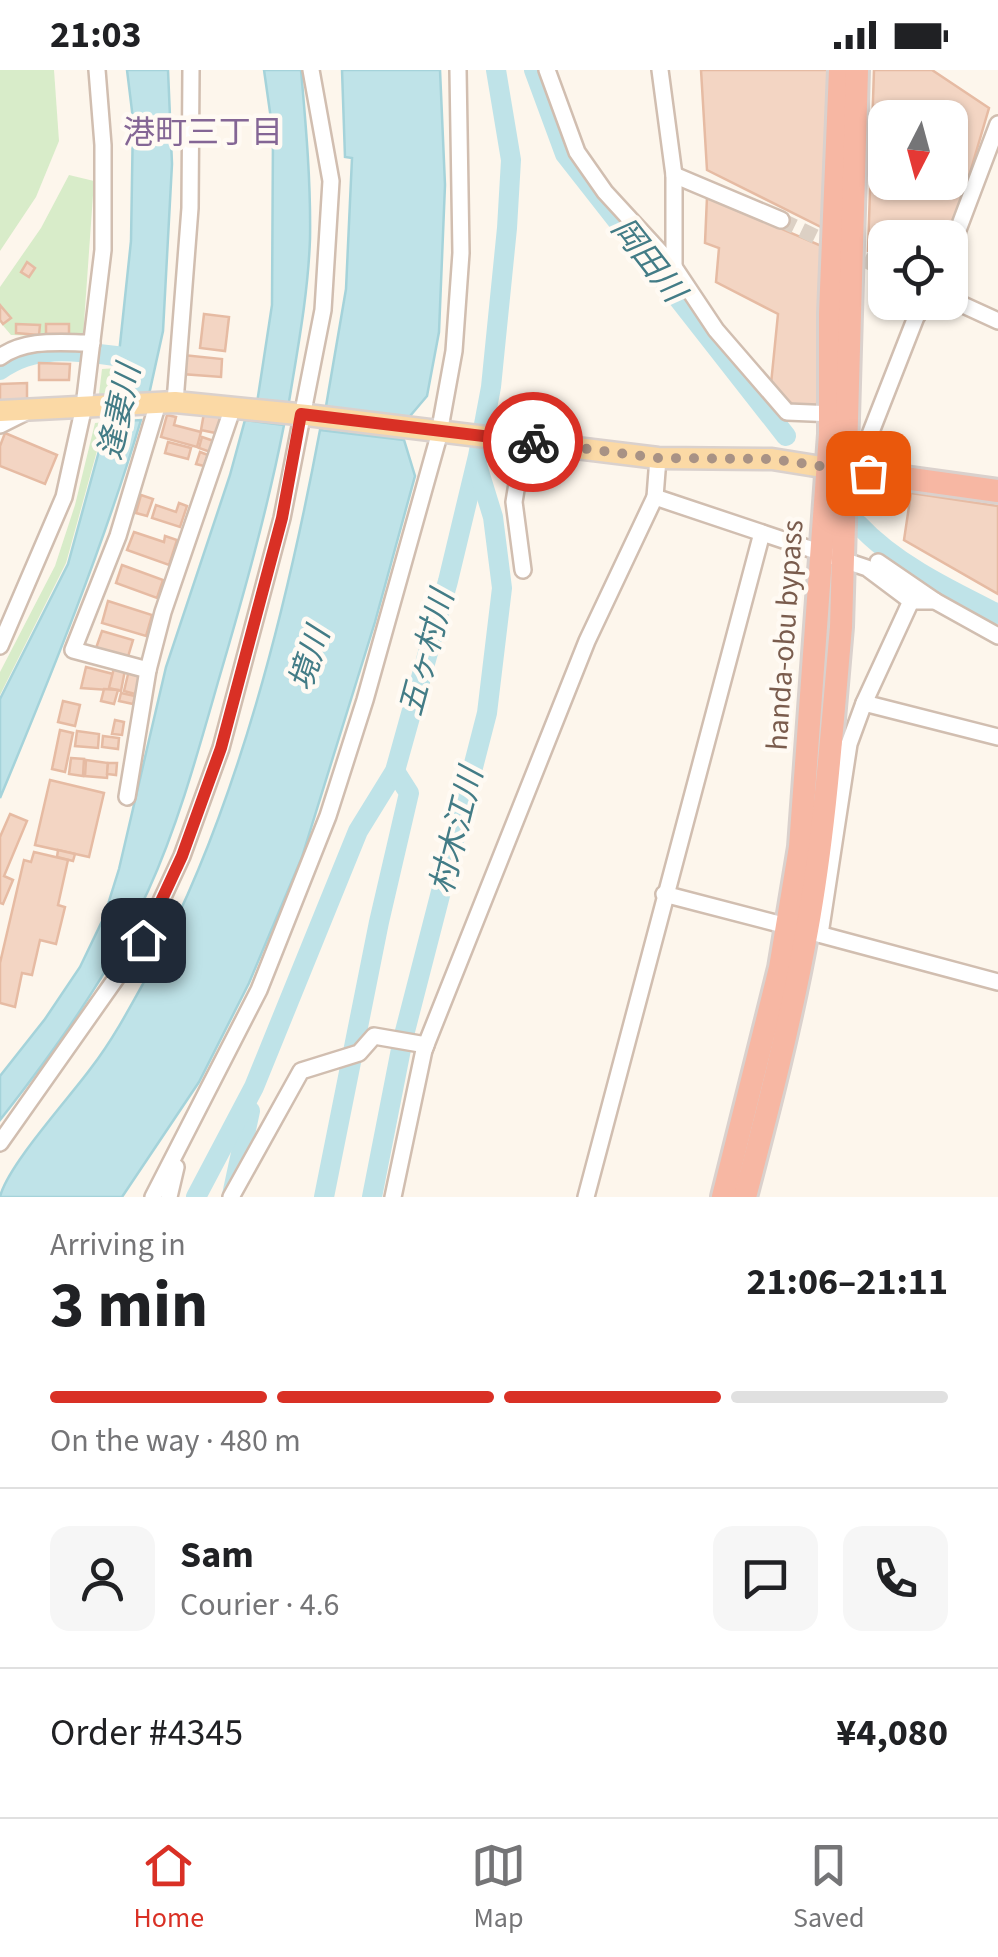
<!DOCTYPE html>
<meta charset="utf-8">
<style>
body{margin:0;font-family:"Source Sans 3","Noto Sans JP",sans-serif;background:#f6f6f6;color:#202124;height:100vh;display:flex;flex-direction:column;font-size:38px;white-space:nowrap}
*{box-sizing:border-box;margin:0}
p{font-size:32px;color:#757577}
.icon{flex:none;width:55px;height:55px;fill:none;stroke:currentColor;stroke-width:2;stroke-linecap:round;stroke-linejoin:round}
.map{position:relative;height:1127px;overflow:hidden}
.drawer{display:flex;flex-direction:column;background:#fff;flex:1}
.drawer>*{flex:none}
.needle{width:65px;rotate:186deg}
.tools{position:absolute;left:868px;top:30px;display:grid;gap:20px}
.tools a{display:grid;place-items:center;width:100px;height:100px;border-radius:20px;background:#fff;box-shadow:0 2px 8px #0004;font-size:50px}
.pin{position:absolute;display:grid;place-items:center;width:85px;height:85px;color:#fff;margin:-42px;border-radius:20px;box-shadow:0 5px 15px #0006}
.courier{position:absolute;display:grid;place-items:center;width:100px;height:100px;margin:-50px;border:8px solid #d93025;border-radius:50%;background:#fff;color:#222;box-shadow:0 2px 12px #0007}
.summary em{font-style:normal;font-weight:700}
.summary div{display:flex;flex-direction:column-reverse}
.summary{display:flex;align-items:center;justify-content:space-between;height:170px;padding:0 50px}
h1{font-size:65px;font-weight:700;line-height:75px}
.bar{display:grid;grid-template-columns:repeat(4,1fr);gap:15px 10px;align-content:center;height:120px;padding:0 50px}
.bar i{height:12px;border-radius:8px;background:#e0e0e0}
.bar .active{background:#d93025}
.bar p{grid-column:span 4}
.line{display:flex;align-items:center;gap:25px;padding:0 50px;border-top:2px solid #e0e0e0}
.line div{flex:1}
.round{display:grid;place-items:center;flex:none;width:105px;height:105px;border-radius:20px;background:#f6f6f6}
.status{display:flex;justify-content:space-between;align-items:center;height:70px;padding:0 50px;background:#fff;direction:ltr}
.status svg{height:28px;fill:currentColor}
.tab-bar{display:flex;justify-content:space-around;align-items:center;height:140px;border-top:2px solid #e0e0e0;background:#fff;font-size:28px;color:#757577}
.tab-bar a{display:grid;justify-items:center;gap:5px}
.tab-bar .active{color:#d93025}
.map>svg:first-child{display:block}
.green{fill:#d8ecc9}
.water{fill:#bfe3e8;stroke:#a5d3da;stroke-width:2.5}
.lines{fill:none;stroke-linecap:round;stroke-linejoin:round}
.river{stroke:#bfe3e8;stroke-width:20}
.building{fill:#f3d5c3;stroke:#e6bba3;stroke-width:2.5;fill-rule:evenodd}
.minor-tunnel{stroke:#dcd0c4;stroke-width:15;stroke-dasharray:15 8;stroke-linecap:butt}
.minor-casing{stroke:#d1beb0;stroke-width:20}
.major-casing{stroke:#dad1cd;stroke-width:25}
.highway-casing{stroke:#dad1cd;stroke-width:28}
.minor{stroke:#fff;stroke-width:15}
.major{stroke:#fbd9a5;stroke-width:20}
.highway{stroke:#f7b7a3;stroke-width:22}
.done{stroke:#a89285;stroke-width:10;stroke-dasharray:0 18}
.route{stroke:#d93025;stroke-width:12}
.labels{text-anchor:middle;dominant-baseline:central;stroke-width:9;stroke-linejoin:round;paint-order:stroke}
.street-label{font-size:30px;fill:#7a5c4d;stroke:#fffaf3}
.neighbourhood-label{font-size:32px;fill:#846695;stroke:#fffaf3}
.water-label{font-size:32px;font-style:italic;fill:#437c86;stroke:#fffaf3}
</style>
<div class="status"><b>21:03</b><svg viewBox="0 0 49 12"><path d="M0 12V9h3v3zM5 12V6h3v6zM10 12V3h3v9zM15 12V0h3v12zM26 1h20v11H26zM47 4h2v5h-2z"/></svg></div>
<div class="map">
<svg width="998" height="1127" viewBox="0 0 998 1127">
<rect width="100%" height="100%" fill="#fdf6ec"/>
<g class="green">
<path d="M0 0H54L59 71 36 127 0 181Z"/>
<path d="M69 105 94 111 83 267 11 265 0 252V217L41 158Z"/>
<path d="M117 298 111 334 98 333 102 299Z"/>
<path d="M105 352 66 493 0 625V602L55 496 75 435 95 353Z"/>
</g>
<g class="water">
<path d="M127 0H168L172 94 163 261 148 329 114 331 131 171 133 49Z"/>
<path d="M264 0H301C306 57 311 113 310 169 308 226 297 282 288 338L257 333 272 235 273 63Z"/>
<path d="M342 0H440L445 115 439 262 427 326 405 352 325 342 346 219 352 88 345 87Z"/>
<path d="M141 350C102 480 52 603 0 728V629L68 494 107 352Z"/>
<path d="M245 350 284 355C267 442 243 527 218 612 198 682 178 755 148 821 110 903 56 979 0 1050V1006L45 949 80 897 104 847 119 799 166 597 230 405Z"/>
<path d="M320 360 404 370 415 406 375 552 302 787 249 913 199 1012 122 1127H0C7 1096 70 1027 91 998 115 967 135 928 154 894 238 736 287 536 320 360Z"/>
</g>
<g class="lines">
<g class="river">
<path d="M534 0 565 84 786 366"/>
<path d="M0 300C40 271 86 283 132 288"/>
<path d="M858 454C895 494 950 520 998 544"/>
<path d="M232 1125 250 1041"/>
<path d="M196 1127 254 1017 358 761 395 701 448 511 478 386 491 317 507 158 511 90 496 0"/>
<path d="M324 1127 379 852 409 723 395 701"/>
<path d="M372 1127 403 969 487 643 502 518 493 447 477 395"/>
</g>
</g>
<g class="building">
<path d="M701 0H828L823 158 707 100Z"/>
<path d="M874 0H932L989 38 950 171V168H885V188L868 181ZM885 48H950V112H885Z"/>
<path d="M707 127 824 177 817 337 792 334 771 314 778 244 716 212 719 178 705 173Z"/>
<path d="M27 192 35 198 29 207 21 202Z"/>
<path d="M0 235 11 248 3 254 0 250Z"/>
<path d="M204 244 229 247 225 281 200 278Z"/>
<path d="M16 254 40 255 39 265 16 263Z"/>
<rect x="46" y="254" width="23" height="10"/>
<path d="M183 285 222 289 221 307 182 304Z"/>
<path d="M39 293 70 294 69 310H39Z"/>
<path d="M27 313V329L0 331V314Z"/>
<path d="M204 343 223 346 220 364 201 360Z"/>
<path d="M167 345 176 347 174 355 201 362 197 377 161 367Z"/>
<path d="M5 363 57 385 45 414 0 396V376Z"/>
<path d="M202 367 217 372 213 383 199 378Z"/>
<path d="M168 372 191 378 188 389 165 383Z"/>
<path d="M200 382 208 385 204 396 196 394Z"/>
<path d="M911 423 998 436V524L904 470Z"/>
<path d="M141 425 153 429 147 446 136 443Z"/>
<path d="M179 433 187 436 180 457 152 448 156 435 176 442Z"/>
<path d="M134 462 164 472 165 466 177 470 169 495 127 480Z"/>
<path d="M122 495 163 510 157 528 116 513Z"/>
<path d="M108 531 152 545 146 566 102 553Z"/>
<path d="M102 561 133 570 127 590 95 581Z"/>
<path d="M86 597 113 604 109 620 81 618Z"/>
<path d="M114 598 125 600 121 621 109 618Z"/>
<path d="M129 600 141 603 135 624 124 621Z"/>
<path d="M104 619 118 620 114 634 101 631Z"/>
<path d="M121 623 135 626 133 634 119 631Z"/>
<path d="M63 631 80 635 75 656 58 652Z"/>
<path d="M115 650 124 652 122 665 112 664Z"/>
<path d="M60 660 73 663 65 702 52 699Z"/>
<path d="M77 661 99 664 98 678 75 676Z"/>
<path d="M103 666 119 668 118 679 102 677Z"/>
<path d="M71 688 84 689 83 706 69 704Z"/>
<path d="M86 690 108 693 107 708 85 706Z"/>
<path d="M108 693H117L116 705 107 704Z"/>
<path d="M50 710 104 723 89 787 35 775Z"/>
<path d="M10 744 27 751 4 806 13 810 3 834 0 833V767Z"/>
<path d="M58 780 75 784 73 791 57 787Z"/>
<path d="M34 782 68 790 58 835 65 837 56 874 40 870 32 905 22 903 15 937 0 933V893L24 790 31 792Z"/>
</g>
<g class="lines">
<path class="minor-tunnel" d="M781 150 885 200"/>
<defs>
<g id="minor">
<path d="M547 0 577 82 605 122 674 197 716 260 787 342 835 344"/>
<path d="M660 0 674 105V197"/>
<path d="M674 105 781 150"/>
<path d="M950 181 998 54"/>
<path d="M950 229 998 251"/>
<path d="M0 287C27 268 60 273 92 273"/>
<path d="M175 332 190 138 191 0"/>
<path d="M0 355 26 342"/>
<path d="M868 403 869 367 916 247 927 232"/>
<path d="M655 427 867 498 911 531H935L998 566"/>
<path d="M878 492 935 531"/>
<path d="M523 500 514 432 524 371"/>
<path d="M0 576 64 427 84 336 103 180V75L97 0"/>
<path d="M148 600 73 580 118 466 158 333"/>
<path d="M864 633 911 531"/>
<path d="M127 727 148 600 163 542 233 337"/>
<path d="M664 824 787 856"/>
<path d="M811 862 998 912"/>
<path d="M820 864 849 674 864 633 998 667"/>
<path d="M0 1073 143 870 182 786 221 678 282 448 323 240 331 111 311 0"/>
<path d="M153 1127 259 920 328 746 365 630 438 369 454 281 461 183 458 0"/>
<path d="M169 1127 176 1097"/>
<path d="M231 1127 301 1001 359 983 374 966 426 975 424 980"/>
<path d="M393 1127 424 980 587 571 655 427 658 388"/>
<path d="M586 1127 762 463"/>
</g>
<path id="major" d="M0 341 175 332 307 345 658 388 772 389 828 398"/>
<g id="highway">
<path d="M833 398 998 421"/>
<path d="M723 1127 780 898 800 777 830 364V244L840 0"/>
<path d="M745 1127C768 1039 791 950 807 860 825 761 832 658 841 557L857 0"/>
</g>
</defs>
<use href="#minor" class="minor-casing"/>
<use href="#major" class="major-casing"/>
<use href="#highway" class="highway-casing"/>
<use href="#minor" class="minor"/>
<use href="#major" class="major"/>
<use href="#highway" class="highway"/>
</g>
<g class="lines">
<path class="done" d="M533 372 658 388 772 389 868 403"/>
<path class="route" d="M143 870 182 786 221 678 282 448 301 344 533 372"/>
</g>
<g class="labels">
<g class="street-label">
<text transform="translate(785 565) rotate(-86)">handa-obu bypass</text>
</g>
<g class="neighbourhood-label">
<text x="203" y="63">港町三丁目</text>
</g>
<g class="water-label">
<text transform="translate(648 190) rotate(52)">岡田川</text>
<text transform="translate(120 342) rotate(-78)">逢妻川</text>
<text transform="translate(427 583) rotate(-75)">五ヶ村川</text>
<text transform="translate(310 589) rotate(-72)">境川</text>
<text transform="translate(457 761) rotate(-76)">村木江川</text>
</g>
</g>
</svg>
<div class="tools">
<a><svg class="needle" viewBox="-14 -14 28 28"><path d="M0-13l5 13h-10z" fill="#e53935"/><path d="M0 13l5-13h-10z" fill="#757577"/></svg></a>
<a><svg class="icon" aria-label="locate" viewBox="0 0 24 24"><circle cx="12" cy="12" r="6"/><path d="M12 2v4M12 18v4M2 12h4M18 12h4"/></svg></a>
</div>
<div class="pin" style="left:868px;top:403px;background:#ea580c"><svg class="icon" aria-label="bag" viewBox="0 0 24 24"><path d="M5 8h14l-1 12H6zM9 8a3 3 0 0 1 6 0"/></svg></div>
<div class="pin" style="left:143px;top:870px;background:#1f2937"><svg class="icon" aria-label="home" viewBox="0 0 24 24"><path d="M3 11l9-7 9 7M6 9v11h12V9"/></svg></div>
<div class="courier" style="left:533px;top:372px"><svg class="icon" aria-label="bike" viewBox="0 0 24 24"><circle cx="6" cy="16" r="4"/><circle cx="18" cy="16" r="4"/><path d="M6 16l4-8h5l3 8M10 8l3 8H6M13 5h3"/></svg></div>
</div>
<section class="drawer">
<div class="summary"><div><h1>3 min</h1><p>Arriving in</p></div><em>21:06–21:11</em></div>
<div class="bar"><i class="active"></i><i class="active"></i><i class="active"></i><i></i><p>On the way · 480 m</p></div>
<div class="line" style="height:180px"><a class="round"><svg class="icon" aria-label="person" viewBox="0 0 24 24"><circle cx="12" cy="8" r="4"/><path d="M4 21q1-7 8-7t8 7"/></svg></a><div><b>Sam</b><p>Courier · 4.6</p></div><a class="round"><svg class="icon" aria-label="chat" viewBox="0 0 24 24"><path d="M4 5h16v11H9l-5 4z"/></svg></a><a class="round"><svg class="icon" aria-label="phone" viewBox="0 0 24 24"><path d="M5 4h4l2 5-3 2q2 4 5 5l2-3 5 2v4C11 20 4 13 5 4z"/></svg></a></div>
<div class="line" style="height:130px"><div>Order #4345</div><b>¥4,080</b></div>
</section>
<nav class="tab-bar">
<a class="active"><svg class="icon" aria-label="home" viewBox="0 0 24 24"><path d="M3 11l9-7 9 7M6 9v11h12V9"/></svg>Home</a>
<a><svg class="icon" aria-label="map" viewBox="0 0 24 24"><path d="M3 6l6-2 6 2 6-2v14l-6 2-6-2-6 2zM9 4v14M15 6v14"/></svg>Map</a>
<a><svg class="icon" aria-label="saved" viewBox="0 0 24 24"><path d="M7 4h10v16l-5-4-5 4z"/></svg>Saved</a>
</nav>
